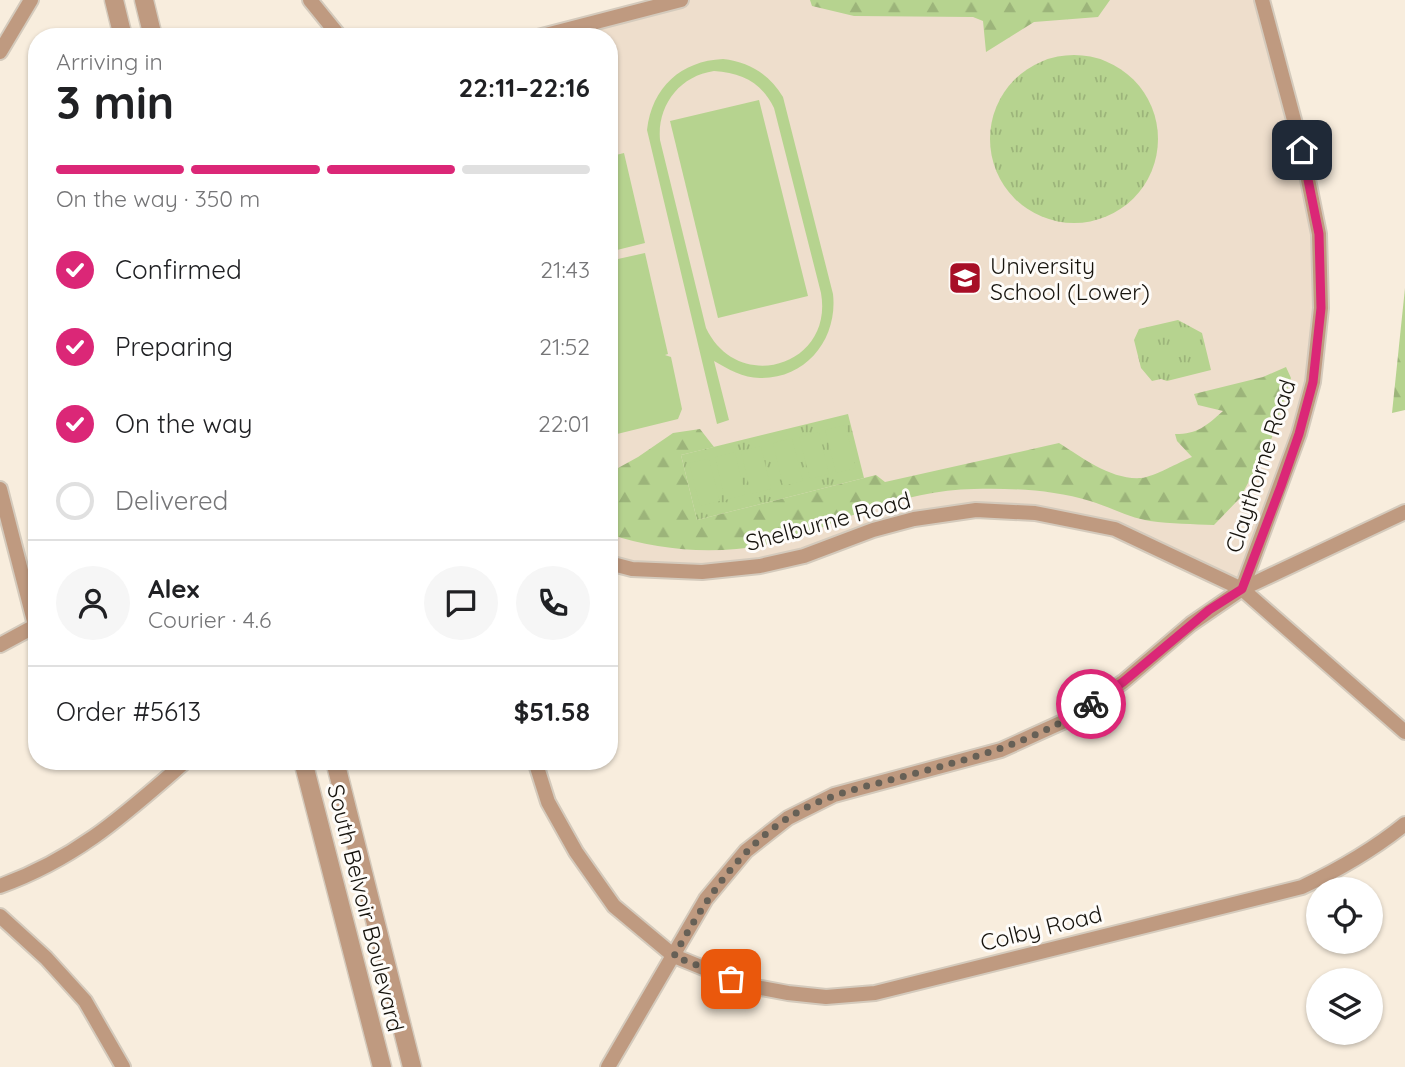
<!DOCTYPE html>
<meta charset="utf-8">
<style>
body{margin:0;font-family:Quicksand,sans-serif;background:#f6f6f6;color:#202124;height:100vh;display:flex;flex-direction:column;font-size:26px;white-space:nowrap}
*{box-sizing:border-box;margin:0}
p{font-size:23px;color:#757577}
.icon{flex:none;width:38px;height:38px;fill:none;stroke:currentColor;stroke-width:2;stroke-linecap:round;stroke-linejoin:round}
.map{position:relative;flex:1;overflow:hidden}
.panel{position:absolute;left:28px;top:28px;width:590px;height:742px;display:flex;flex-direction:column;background:#fff;border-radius:28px;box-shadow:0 2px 5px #0004}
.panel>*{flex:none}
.fabs{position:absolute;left:1306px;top:877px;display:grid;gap:14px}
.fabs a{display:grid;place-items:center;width:77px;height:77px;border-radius:50%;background:#fff;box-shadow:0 2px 5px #0004;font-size:35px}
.pin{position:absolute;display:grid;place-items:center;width:60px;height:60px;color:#fff;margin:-30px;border-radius:14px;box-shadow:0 4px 10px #0006}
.courier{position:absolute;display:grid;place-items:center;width:70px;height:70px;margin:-35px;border:5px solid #db2777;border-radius:50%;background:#fff;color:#222;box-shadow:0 2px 9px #0007}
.headline em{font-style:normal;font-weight:700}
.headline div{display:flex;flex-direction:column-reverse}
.headline{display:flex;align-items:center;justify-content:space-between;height:119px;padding:0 28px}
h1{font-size:46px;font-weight:700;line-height:52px}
.bar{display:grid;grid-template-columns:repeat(4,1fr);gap:10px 7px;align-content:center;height:84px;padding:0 28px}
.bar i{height:9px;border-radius:5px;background:#e0e0e0}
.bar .current{background:#db2777}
.bar p{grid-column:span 4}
.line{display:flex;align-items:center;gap:18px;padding:0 28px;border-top:2px solid #e0e0e0}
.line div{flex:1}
.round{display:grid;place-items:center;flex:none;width:74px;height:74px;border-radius:37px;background:#f6f6f6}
ol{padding:0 28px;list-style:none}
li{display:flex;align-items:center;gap:21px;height:77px}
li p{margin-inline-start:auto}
li .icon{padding:7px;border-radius:50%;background:#db2777;color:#fff;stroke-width:4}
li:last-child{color:#757577}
li i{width:38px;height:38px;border:4px solid #e0e0e0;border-radius:50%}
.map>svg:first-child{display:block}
.education{fill:#eedecc}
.grass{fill:url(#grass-tufts)}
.forest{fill:url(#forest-firs)}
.garden{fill:#b6d38f;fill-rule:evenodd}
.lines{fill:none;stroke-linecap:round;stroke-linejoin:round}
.minor-casing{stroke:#d4cabc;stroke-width:18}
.tertiary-casing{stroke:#d4cabc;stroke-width:21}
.minor{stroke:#bf9a80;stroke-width:14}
.tertiary{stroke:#bf9a80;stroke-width:18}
.done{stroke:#666056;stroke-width:7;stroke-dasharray:0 12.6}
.route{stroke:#db2777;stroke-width:9}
.labels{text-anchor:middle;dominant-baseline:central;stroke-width:6;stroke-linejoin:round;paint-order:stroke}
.poi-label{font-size:23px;fill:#17140e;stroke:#fefcf9;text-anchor:start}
.street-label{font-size:23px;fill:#17140e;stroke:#fefcf9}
</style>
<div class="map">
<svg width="1405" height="1067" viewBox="0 0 1405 1067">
<defs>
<pattern id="grass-tufts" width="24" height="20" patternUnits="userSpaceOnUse" patternTransform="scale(1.75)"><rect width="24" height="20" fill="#b6d38f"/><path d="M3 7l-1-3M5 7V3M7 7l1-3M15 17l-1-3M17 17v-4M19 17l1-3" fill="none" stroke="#9cb47a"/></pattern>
<pattern id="forest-firs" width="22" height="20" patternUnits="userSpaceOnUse" patternTransform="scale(1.75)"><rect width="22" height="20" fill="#b6d38f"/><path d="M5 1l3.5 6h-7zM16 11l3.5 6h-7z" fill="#9cb47a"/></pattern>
</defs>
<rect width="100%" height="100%" fill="#f8eddd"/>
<path class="education" d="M681 0H1262L1319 234 1313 382 1242 589 1115 529 976 510 760 566 609 563V37H538Z"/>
<g class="grass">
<circle cx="1074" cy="139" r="84"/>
<path d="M1178 320 1202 333 1211 370 1167 381 1161 379 1152 381 1141 368 1134 340 1139 329Z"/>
<path d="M848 414 864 478 697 520 681 455Z"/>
</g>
<g class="forest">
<path d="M810 0H1110L1098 17 1034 22 986 52 983 21 973 17 854 16 812 6Z"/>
<path d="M1405 288V410L1392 413Z"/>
<path d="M1286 367 1291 378 1271 440 1240 498 1214 525C1193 524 1171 524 1150 521 1130 518 1110 507 1090 501 1054 490 1012 488 974 489 935 489 893 501 856 514 836 520 817 531 797 537 737 556 668 554 609 534V473L638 457 673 433 700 429 714 447 681 455 697 520 876 475 885 482 1059 443C1083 458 1111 480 1141 478 1154 477 1179 462 1192 457L1177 441 1175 434C1198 434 1206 426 1223 411L1198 405 1194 394 1263 377Z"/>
</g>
<g class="garden">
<path d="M723 59C749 62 769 74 783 97L833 294C838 338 807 379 760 378 743 378 728 369 714 361L729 420 717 424 647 130C652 87 681 61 723 59ZM714 71C742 73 761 82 774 108L821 293C834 366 738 395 706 328L660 140C657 106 679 76 714 71Z"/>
<path d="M759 100 808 296 718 318 670 121Z"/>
<path d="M609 143 612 156 624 153 645 243 609 252Z"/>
<path d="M645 253 668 354 665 355 671 357 682 409 678 419 609 436V261Z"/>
<path d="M845 425 856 468 836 473 825 430Z"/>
<path d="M819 432 829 474 810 479 799 437Z"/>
<path d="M792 438 803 481 783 486 773 443Z"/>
<path d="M761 446 771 489 751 494 741 451Z"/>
<path d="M735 452 745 495 725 500 715 457Z"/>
<path d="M709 459 720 501 700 506 689 463Z"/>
</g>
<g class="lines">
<defs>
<g id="minor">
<path d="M310 0 340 37"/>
<path d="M538 37 681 0"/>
<path d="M0 52 31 0"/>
<path d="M0 489 35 625"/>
<path d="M609 563 632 569 702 572 760 566 804 556 873 530 914 519 976 510 1035 513 1115 529 1242 589 1405 732"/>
<path d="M1242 589 1299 434 1313 382 1321 308 1319 234 1302 150 1262 0"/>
<path d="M0 645 37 625"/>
<path d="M535 761 548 802 576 852 614 906 674 956 745 985 788 993 826 997 875 993 1302 887C1340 869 1373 850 1405 824"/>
<path d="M0 886C78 858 125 814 186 761"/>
<path d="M0 916 46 958 85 1001 123 1067"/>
<path d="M608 1067 706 899 746 851 788 818 834 795 1001 750 1067 720 1123 682 1191 624 1242 589 1405 512"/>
</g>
<g id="tertiary">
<path d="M114 0 123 37"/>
<path d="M144 0 153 37"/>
<path d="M303 761 382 1067"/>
<path d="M335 761 412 1067"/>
</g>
</defs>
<use href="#minor" class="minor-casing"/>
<use href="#tertiary" class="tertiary-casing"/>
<use href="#minor" class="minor"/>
<use href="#tertiary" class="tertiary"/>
</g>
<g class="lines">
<path class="done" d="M731 979 674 956C703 904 736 851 788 818 821 796 860 788 898 778 967 759 1031 745 1091 704"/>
<path class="route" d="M1091 704 1123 682 1209 610 1242 589 1281 486 1299 434 1313 382 1321 308 1319 234 1302 150"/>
</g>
<defs>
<symbol id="school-square" viewBox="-11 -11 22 22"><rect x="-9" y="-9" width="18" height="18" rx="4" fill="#a70e26" stroke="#fefcf9"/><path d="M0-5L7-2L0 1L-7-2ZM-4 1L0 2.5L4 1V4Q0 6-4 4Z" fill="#fff"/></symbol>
</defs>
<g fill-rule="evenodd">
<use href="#school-square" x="946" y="259" width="38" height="38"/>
</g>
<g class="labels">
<g class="poi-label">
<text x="990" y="265">University<tspan x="990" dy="26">School (Lower)</tspan></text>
</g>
<g class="street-label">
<text transform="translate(1260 466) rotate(-72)">Claythorne Road</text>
<text transform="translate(828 521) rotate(-15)">Shelburne Road</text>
<text transform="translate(366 908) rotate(76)">South Belvoir Boulevard</text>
<text transform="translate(1041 928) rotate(-14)">Colby Road</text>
</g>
</g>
</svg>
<div class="fabs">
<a><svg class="icon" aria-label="locate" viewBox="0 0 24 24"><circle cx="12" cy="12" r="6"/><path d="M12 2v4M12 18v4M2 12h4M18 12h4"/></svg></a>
<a><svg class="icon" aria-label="layers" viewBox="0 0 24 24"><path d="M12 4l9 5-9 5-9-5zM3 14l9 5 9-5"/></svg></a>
</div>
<div class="pin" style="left:731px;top:979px;background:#ea580c"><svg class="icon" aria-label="bag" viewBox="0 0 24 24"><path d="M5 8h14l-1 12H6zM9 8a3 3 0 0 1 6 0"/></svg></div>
<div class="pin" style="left:1302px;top:150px;background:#1f2937"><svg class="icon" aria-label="home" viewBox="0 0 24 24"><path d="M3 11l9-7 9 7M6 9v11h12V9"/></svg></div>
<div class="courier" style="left:1091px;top:704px"><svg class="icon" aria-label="bike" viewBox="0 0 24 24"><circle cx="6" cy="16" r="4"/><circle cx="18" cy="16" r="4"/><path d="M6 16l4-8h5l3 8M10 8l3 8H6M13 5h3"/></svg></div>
<section class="panel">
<div class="headline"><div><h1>3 min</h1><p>Arriving in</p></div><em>22:11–22:16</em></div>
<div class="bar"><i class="current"></i><i class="current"></i><i class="current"></i><i></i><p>On the way · 350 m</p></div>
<ol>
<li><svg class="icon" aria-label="check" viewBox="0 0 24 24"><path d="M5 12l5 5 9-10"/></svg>Confirmed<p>21:43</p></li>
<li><svg class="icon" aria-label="check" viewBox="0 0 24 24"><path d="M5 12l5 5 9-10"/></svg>Preparing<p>21:52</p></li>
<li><svg class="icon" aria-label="check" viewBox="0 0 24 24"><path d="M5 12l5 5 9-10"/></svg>On the way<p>22:01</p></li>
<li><i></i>Delivered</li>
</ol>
<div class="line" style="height:126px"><a class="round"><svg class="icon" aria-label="person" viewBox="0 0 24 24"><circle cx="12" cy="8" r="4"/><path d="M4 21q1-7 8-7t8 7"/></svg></a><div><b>Alex</b><p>Courier · 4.6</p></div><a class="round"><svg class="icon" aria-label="chat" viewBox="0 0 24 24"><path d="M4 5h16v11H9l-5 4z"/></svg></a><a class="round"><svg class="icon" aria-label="phone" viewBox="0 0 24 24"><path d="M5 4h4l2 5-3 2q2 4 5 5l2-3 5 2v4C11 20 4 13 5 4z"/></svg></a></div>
<div class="line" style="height:91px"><div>Order #5613</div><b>$51.58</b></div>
</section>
</div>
